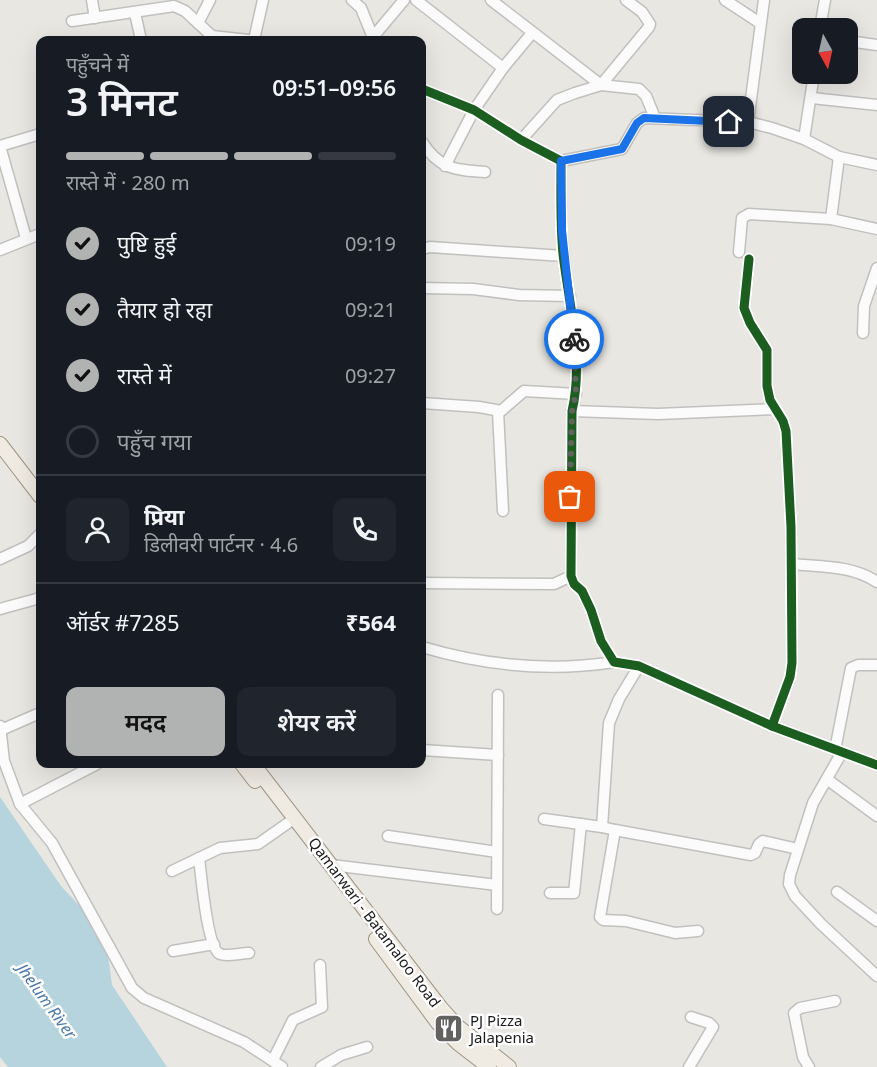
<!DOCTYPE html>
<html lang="hi">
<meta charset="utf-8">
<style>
body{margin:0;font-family:"Noto Sans","Noto Sans Devanagari",sans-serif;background:#20242c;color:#f1f3f6;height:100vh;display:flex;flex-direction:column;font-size:22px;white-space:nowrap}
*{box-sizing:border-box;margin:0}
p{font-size:20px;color:#9ea1a6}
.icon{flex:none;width:33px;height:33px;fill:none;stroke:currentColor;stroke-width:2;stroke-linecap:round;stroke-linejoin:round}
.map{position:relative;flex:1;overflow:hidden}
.drawer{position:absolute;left:36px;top:36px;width:390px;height:732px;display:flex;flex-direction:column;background:#171b24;border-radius:12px;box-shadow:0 6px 24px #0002}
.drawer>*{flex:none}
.needle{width:39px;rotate:172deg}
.fabs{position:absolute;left:792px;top:18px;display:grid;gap:12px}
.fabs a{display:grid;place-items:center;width:66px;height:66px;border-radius:12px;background:#171b24;box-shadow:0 6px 24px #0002;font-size:30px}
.pin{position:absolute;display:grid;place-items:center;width:51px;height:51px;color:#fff;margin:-26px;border-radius:12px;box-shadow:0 3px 9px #0006}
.courier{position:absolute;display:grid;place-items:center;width:60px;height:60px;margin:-30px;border:4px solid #1a73e8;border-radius:50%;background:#fff;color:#222;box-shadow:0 2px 8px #0007}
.summary em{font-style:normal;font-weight:600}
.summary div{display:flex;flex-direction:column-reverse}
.summary{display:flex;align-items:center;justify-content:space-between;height:102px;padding:0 30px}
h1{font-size:39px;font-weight:600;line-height:45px}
.bar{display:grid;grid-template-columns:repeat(4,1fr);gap:9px 6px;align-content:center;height:72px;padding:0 30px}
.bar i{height:8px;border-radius:4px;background:#363941}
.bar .current{background:#b1b2b2}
.bar p{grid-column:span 4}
.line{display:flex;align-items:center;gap:15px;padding:0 30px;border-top:2px solid #363941}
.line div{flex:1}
.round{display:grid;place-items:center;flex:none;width:63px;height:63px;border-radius:12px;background:#20242c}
ol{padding:0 30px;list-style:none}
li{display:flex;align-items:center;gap:18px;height:66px}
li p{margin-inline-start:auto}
li .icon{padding:6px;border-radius:50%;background:#b1b2b2;color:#111;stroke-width:4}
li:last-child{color:#9ea1a6}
li i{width:33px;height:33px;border:3px solid #363941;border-radius:50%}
.primary-button{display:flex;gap:12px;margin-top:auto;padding:12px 30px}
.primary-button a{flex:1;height:69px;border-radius:12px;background:#b1b2b2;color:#111;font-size:24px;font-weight:600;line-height:69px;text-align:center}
.primary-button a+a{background:#20242c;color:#f1f3f6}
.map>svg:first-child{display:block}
.water{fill:#b5d4dd}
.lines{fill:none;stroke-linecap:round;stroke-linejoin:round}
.minor-casing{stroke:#c1c0be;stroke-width:13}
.major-casing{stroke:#9f9580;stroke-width:16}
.minor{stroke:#fcfbfb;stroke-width:10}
.major{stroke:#efeae2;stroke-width:14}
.cycleway-casing{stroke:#fff;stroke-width:13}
.cycleway{stroke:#1b5e20;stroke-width:9}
.done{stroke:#626260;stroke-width:6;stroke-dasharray:0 10.8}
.route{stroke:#1a73e8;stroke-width:8}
.labels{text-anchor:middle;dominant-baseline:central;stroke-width:5;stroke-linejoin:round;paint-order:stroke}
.street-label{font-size:15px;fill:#1a1a1a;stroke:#fff}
.poi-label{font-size:15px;fill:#1a1a1a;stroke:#fff;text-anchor:start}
.water-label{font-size:16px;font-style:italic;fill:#4876a9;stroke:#fff}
</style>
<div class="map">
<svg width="877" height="1067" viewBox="0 0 877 1067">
<rect width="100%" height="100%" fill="#e9e7e2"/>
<path class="water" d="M0 797 61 886 105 933 112 985 167 1067H8L0 1057Z"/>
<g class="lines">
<defs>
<g id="minor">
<path d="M92 0 95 18"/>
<path d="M352 0 361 8 374 40"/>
<path d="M416 0 503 68"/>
<path d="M491 0 601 85 639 89 646 96 655 118"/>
<path d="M725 0 760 23"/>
<path d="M135 13 141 40"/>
<path d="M72 21 174 6 185 11 212 36 248 40"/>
<path d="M198 23 210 0"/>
<path d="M820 28 825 0"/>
<path d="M373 37 404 0"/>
<path d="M254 40 263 0"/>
<path d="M848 41 877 45"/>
<path d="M422 89 474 110 521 140 561 161C561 192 560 223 563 254 569 305 584 360 572 411L571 576 574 584 582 591 591 610 601 641 614 662 639 666 772 726 877 765"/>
<path d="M812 98 877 105"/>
<path d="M748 122 764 0"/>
<path d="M804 139 814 74"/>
<path d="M521 140 557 100 575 93 601 85 649 27 650 24 642 12 626 0"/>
<path d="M422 142C439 169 455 170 485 172"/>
<path d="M0 146 26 238"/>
<path d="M0 146 40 134"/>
<path d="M561 161 622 149 637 123 644 118 748 122 772 128 804 139 839 157 877 165"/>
<path d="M445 166 474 110 503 68 532 33"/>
<path d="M831 219 839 157"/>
<path d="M422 249 430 247 563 256"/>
<path d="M0 250 40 234"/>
<path d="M739 252 742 218 749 214 831 219 877 229"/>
<path d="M749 259 744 308 750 323 767 350V386L770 400 783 421 786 431 791 527 792 663 790 677 772 726"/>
<path d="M422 288 473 289 519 295 570 296"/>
<path d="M863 333 864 306 877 268"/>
<path d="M422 403 479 407 501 411 524 391 576 394"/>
<path d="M498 411 503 511"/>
<path d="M572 411 658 414 775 409"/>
<path d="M0 559 28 546 40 534"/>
<path d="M792 564C821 567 852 565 877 582"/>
<path d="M422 583 554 584 571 576"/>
<path d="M0 609 40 598"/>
<path d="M422 647C483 665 550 672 614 662"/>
<path d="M639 666 619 699 609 723 602 827 615 830 600 917 603 920 626 921 675 933 698 931"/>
<path d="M0 726 4 761 20 804 52 843 132 988 144 998 244 1042 282 1067"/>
<path d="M1 730 40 713"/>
<path d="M422 750 498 755"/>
<path d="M835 750 851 668 858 665H877"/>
<path d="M842 752 813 803 790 875 789 884 795 896 821 924 877 976"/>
<path d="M828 780 877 816"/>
<path d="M20 804 97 764"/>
<path d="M544 819 602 827"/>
<path d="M615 830 751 855 755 853 759 844 763 841 798 849"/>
<path d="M388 836 497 852"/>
<path d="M199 858C201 873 207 948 220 954 227 957 241 953 249 953"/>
<path d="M331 865 497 885"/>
<path d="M172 871 220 848 258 844 288 823"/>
<path d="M837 892 877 921"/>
<path d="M550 893H574L581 824"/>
<path d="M497 909 498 695"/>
<path d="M173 951 214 944"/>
<path d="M273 1060 293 1020 322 1007 320 965"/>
<path d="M321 1067 341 1055 367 1047"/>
<path d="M689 1067 713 1027 709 1023 691 1017"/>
<path d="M809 1067 803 1057 794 1013 800 1008 835 1001"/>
</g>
<g id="major">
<path d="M0 444 40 496"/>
<path d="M242 764 255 781"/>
<path d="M253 764 440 1007 457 1026 509 1067"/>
<path d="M376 939 438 1023 459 1044 489 1067"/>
</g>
</defs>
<use href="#minor" class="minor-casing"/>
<use href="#major" class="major-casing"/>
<use href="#minor" class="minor"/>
<use href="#major" class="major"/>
<defs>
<g id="cycleway">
<path d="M422 89 474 110 521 140 561 161C561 192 560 223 563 254 569 305 584 360 572 411L571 576 574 584 582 591 591 610 601 641 614 662 639 666 772 726 877 765"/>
<path d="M749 259 744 308 750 323 767 350V386L770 400 783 421 786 431 791 527 792 663 790 677 772 726"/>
</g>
</defs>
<use href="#cycleway" class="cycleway-casing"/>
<use href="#cycleway" class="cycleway"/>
</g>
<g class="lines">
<path class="done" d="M570 497 572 411 576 394 574 339"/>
<path class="route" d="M574 339 562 231 561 161 622 149 637 123 644 118 729 122"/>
</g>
<defs>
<symbol id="restaurant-square" viewBox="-11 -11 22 22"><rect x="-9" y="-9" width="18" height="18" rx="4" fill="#626260" stroke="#fff"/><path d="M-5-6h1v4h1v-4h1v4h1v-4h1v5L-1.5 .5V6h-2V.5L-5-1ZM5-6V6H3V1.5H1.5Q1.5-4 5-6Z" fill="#fff"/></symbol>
</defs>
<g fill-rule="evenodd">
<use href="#restaurant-square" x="432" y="1012" width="33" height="33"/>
</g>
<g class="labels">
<g class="street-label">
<text transform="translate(375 922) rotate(53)">Qamarwari - Batamaloo Road</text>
</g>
<g class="poi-label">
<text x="470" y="1020">PJ Pizza<tspan x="470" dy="17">Jalapenia</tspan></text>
</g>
<g class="water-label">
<text transform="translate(47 1001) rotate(54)">Jhelum River</text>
</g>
</g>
</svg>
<div class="fabs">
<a><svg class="needle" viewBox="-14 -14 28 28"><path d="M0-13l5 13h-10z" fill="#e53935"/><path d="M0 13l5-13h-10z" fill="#9ea1a6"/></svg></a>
</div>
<div class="pin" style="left:570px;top:497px;background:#ea580c"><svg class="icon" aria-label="bag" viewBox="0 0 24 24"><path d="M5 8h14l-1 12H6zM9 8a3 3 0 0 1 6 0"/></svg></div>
<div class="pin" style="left:729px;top:122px;background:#1f2937"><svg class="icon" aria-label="home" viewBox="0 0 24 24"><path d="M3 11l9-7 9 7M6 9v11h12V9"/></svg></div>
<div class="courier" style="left:574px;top:339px"><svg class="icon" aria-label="bike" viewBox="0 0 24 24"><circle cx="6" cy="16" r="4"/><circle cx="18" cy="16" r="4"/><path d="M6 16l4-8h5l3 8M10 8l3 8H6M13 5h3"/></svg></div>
<section class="drawer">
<div class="summary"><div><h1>3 मिनट</h1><p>पहुँचने में</p></div><em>09:51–09:56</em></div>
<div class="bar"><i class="current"></i><i class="current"></i><i class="current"></i><i></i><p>रास्ते में · 280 m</p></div>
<ol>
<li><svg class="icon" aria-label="check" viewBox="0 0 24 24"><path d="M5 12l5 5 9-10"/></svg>पुष्टि हुई<p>09:19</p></li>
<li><svg class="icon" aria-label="check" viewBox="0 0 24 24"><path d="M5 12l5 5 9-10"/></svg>तैयार हो रहा<p>09:21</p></li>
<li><svg class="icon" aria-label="check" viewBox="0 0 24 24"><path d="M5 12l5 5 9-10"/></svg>रास्ते में<p>09:27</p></li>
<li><i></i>पहुँच गया</li>
</ol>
<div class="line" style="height:108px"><a class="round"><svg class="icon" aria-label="person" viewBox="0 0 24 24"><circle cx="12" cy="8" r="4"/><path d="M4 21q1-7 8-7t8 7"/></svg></a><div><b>प्रिया</b><p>डिलीवरी पार्टनर · 4.6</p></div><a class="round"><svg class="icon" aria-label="phone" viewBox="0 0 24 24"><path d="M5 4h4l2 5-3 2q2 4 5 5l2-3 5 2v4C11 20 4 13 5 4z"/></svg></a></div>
<div class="line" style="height:78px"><div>ऑर्डर #7285</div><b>₹564</b></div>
<div class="primary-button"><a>मदद</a><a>शेयर करें</a></div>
</section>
</div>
